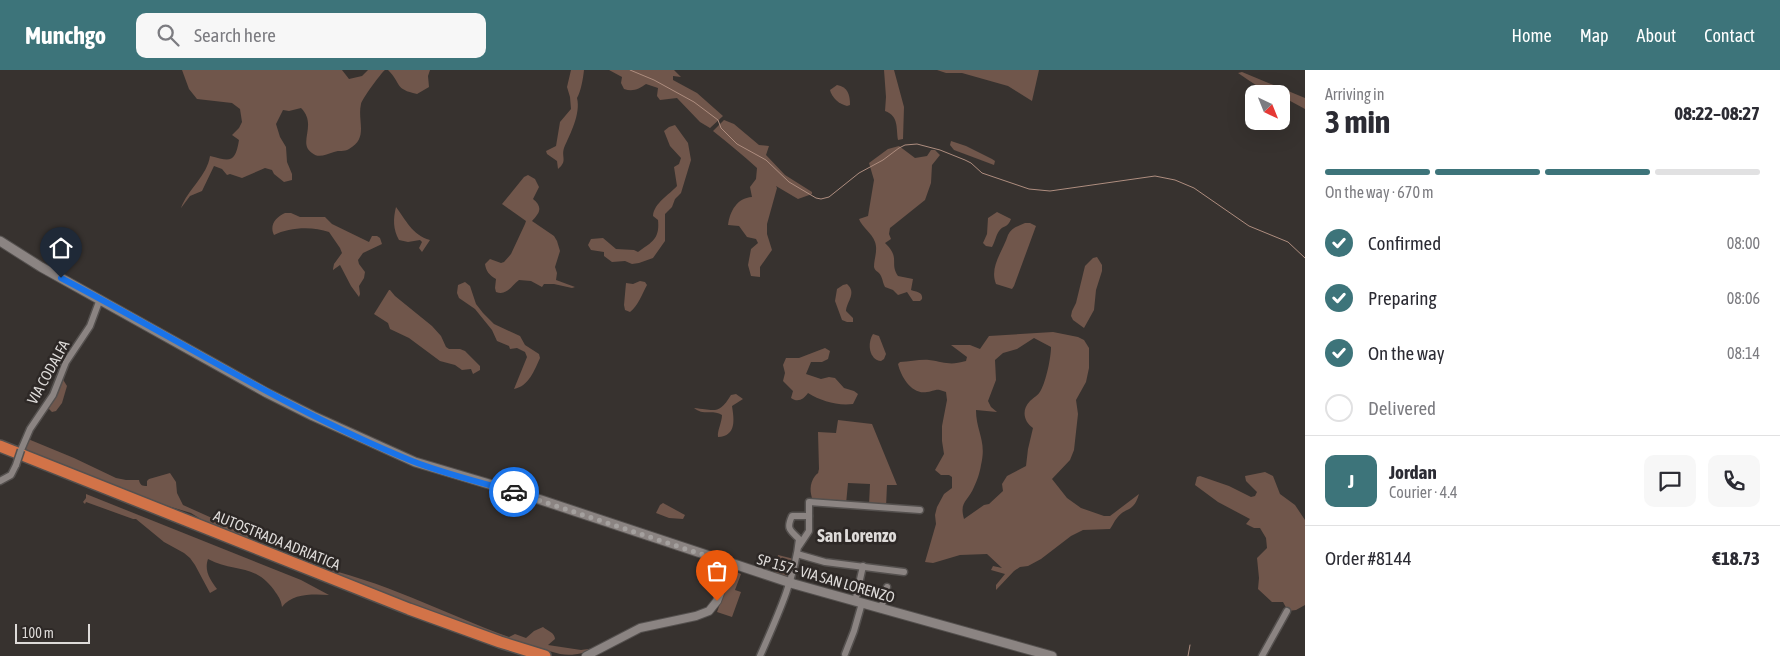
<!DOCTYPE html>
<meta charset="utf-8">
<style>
body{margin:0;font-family:"Asap Condensed",sans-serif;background:#f7f7f7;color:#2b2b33;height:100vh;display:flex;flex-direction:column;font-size:19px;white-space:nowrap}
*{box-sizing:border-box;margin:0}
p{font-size:16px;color:#7c7c81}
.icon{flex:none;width:28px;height:28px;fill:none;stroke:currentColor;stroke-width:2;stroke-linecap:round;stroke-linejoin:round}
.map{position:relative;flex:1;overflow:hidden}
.side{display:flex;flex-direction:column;background:#fff;width:475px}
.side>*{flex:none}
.needle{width:32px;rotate:137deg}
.fabs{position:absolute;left:1245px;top:15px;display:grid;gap:10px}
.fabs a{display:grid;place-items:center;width:45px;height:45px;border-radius:10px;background:#fff;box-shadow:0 5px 20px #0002;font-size:25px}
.scale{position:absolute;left:15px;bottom:12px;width:75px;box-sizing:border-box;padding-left:5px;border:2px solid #dedbd9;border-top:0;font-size:14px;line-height:18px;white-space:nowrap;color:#dedbd9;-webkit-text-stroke:4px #2d2826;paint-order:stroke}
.pin{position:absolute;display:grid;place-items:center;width:42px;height:42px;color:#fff;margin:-51px -21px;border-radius:50% 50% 50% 0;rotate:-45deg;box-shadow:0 0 5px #0007}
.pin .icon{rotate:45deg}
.courier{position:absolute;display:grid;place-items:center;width:50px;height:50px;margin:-25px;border:4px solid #1a73e8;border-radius:50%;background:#fff;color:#222;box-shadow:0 1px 6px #0007}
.head em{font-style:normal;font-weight:700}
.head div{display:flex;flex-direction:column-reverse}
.head{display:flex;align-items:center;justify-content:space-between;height:85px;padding:0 20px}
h1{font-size:32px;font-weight:700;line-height:38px}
.bar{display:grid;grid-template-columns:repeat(4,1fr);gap:8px 5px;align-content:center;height:60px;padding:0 20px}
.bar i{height:6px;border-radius:4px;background:#e1e1e2}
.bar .selected{background:#3d747a}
.bar p{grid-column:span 4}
.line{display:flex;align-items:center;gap:12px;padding:0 20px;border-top:1px solid #e1e1e2}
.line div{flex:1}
.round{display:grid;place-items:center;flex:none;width:52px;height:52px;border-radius:10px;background:#f7f7f7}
ol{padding:0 20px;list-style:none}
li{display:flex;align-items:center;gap:15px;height:55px}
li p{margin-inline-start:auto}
li .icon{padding:5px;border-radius:50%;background:#3d747a;color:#fff;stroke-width:4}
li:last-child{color:#7c7c81}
li i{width:28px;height:28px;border:2px solid #e1e1e2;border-radius:50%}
header{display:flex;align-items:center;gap:30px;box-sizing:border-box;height:70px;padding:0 25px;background:#3d747a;color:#fff}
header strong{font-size:24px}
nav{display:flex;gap:28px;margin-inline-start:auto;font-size:18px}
.search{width:350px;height:45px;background:#f7f7f7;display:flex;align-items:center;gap:12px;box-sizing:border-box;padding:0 18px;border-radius:10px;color:#7c7c81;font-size:19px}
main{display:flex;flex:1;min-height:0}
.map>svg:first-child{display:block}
.green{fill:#70564b;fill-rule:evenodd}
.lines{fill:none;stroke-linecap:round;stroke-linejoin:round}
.stream{stroke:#ae8d7f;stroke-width:1}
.minor-casing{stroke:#54504e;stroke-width:9}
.tertiary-casing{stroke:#54504e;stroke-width:10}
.secondary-casing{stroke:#54504e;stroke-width:11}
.motorway-casing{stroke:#54504e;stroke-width:14}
.minor{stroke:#8b8482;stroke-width:6}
.tertiary{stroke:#8b8482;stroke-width:8}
.secondary{stroke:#8b8482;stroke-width:9}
.motorway{stroke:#d27348;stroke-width:11}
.minor-bridge-casing{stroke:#54504e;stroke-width:9;stroke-linecap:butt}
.minor-bridge{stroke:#8b8482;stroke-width:6}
.done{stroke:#a4a09e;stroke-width:5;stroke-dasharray:0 9}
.route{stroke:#1a73e8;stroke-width:6}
.labels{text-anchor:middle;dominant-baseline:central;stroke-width:5;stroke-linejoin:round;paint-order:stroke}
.street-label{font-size:15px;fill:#dedbd9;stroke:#2d2826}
.quarter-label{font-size:18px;font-weight:bold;fill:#dedbd9;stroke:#2d2826}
</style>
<header>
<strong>Munchgo</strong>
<div class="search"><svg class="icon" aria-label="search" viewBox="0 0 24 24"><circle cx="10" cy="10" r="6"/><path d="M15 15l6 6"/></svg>Search here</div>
<nav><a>Home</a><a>Map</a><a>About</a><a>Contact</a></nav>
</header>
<main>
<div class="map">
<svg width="1305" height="586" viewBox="0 0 1305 586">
<rect width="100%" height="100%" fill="#37322f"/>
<g class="green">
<path d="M182 0H342L349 9 362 6 368 0H385C381 3 362 29 361 34 357 51 369 68 349 79 344 82 339 80 334 82 326 84 319 89 312 83 297 73 318 55 301 38L289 41 283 40 276 54 280 67 286 77 287 92 292 104V110L284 112 274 104 272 100 265 98 242 108 230 104 227 105 222 99 214 96 202 121 190 126 181 138C188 119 207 106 210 86 230 91 235 94 239 70L232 65 239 58 242 52 240 39 232 33 197 29 189 19Z"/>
<path d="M388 0H430L428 6 429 17 417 24C394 19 402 14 388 0Z"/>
<path d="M571 0H584C583 9 581 21 577 28 581 44 570 64 564 78 561 87 568 91 558 99L557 91 547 84 546 81 556 76 560 52 571 39 570 27 567 17Z"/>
<path d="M609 0H674L681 7 673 6V10L697 23 723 46 710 58 700 52 677 28 660 30 657 26 658 18 646 14C639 19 633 22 624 19L621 13 622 7Z"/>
<path d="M884 0H894L904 37 903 69 898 70C896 58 899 46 885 41L886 27Z"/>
<path d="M937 0H1039L1032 31 1008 16 962 3H946Z"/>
<path d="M1242 2 1305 28V39L1281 26V24C1266 24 1250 11 1238 3Z"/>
<path d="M837 15C848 17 850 25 850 35L847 36C839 34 832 28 830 20Z"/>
<path d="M724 50 734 54 759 75 769 76 766 85 785 105 812 122V124L798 129 776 116 777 118 767 154V164L772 180 760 197V207L751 206 748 195 751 179 758 173 756 169 747 167 739 156 728 155C730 141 737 128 752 127L750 117 756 109 757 98C743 85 728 73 713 61Z"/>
<path d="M675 55 688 73 691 90 681 123 675 129 672 137 665 144V171L653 188 639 193 632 194 625 191 612 192 604 186V182L591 180 588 175 591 169 603 168 616 179 634 180 638 182C651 172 660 170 658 150L653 146C654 133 669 125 677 116L674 97 679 94 681 88 670 76 664 61 669 57Z"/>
<path d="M951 71 966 76 992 89 995 91 994 95 954 80 950 75Z"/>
<path d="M899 76 915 88 927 86 931 80H935L940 85 932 95 931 113 925 130 890 158 889 164 891 169 885 173C901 188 889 193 898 206L913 209 911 220C917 222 923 222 922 229L920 231H913L907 222 898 225 893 220 885 217C883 214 883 210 881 206 879 201 875 202 874 197 874 188 878 181 875 172 872 163 862 157 859 149L868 146 874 110 869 93 888 79Z"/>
<path d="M528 105 535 109 539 117 533 129C543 137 540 143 532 151L554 166 557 171 560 181 555 197 557 203 556 210 575 217 572 218 554 214H544L542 217 531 211 519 210C511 216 507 226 496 222L495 218 496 209C489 205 486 201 485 194L490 189 501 193 504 192 511 184 525 154 526 151 502 134 524 107Z"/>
<path d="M396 137C406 150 412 165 430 170L422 182 419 178 422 172 420 170 408 172 399 170C393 159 393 149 396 137Z"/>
<path d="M997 142 1011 149C1008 158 1003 155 999 161 996 165 995 172 992 177L986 176 983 173 987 164 988 148Z"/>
<path d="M285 143H291L300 147H325L332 154 369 172 372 166H377L380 168 382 174 363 183 358 190 359 194 365 202 364 208 359 216 360 224 359 227 351 216 340 195 333 200V199L334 194 342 183 340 178 329 162C313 156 289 157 274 165 269 155 276 147 285 143Z"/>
<path d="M1025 153H1030L1036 156 1014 216 1012 219 996 214C989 197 1003 181 1008 165 1011 158 1018 156 1025 153Z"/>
<path d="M1097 187 1102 195V201L1096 220 1094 240 1084 258 1073 250 1071 246 1072 241 1076 233 1085 196 1093 188Z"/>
<path d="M640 211 645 212 647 215C642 224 638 236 630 242L625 240 624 235 626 213 633 214Z"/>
<path d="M465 212 470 216 476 234 483 243 494 254 520 266 525 275 539 284 540 288C534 301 529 316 514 319L527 287 525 282 517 278 510 279 509 276 497 271 492 260 475 239 459 228 457 223 458 215Z"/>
<path d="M847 214C857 223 847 231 846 241L853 248V252H847L842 250 835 231 837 219 843 215Z"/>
<path d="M389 220H390L395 226 432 256 441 266 446 277 449 279H460L465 281 480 296V300L473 304 471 299 462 300 455 295 440 291 409 268 390 259 388 253 374 244Z"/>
<path d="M1053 262 1078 267 1084 270 1089 278V298L1086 312 1076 330 1078 344 1074 380 1070 390 1052 409 1067 428 1081 438 1104 446H1110L1114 443 1139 424C1133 444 1126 436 1117 448 1114 451 1113 455 1110 459L1083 460 1071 466 1041 489 1028 496 1020 497 1014 501 996 520V515L1005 504 991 500 993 496 1002 498 987 484 960 485 933 493 925 492 936 454 935 445 937 437 944 424 952 418V407L949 405H941L935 400 944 384 942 371V356L947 330 946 322C935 318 938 320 927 322 912 325 901 307 898 294L900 292C910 292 920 289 929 290 945 292 949 296 966 291L967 287 951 275H970L980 279 989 266ZM1034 268 1051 277C1051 288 1046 311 1041 320 1038 326 1034 327 1030 331 1021 340 1024 352 1033 358L1028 379 1026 396 1007 406 1002 414 1003 421 989 434 984 435 964 449C959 431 968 432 974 417 977 411 980 402 981 395 987 370 976 362 976 340L997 342 991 337 988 331 996 310 995 290 1003 283 1017 279Z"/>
<path d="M873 264 879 266 886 284 884 289 881 291C869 290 867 273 873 264Z"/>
<path d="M825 278 830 281 828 289 822 292H811L806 304 821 309 829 307 835 308 844 318 854 321 858 324 853 334C837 336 821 331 808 323 804 329 798 333 791 328L793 321 783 311 785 303 783 295 786 288H799Z"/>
<path d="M62 308 67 316 62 333 56 341 52 342 48 338Z"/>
<path d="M736 324 743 329 732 336C734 349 737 366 718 367 717 361 722 352 722 345 713 339 703 346 694 338 715 340 719 345 731 325Z"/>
<path d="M838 350 872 354 897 415H887L886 437 869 435 870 414 848 413 846 434 813 431C810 423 809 414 815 406 820 400 817 407 819 399L818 362 836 363Z"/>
<path d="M28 369 74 388 116 408 126 410H139C140 415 142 416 147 416V411L149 409 170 403 176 412 177 423 183 435 252 466 247 468 230 462 220 456 207 453 191 443 161 434 24 381Z"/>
<path d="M1265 402 1273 406 1280 424 1295 435 1305 450V535L1296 540 1288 541 1283 532H1272L1258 519 1259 508 1257 488 1267 478 1266 468 1260 458H1254L1246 454 1250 449 1218 432 1195 415 1197 407 1200 406 1229 416 1251 427 1255 426 1257 422 1246 411 1245 406Z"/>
<path d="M86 424 301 510 329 525C314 524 292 523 282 537 281 529 278 526 274 520 254 493 235 503 208 489 204 501 210 509 217 519L210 523 195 495 190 488 184 483 164 472 136 449H133L86 432 85 434 83 432 86 428Z"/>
<path d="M663 433 685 445 683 449 669 448 656 443 660 435Z"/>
<path d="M778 485 794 489 789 509 774 504Z"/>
<path d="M313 496C382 510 443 543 509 567L515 564 526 568 534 561 543 557C548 561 555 563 555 569L548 575 581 580 595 578C585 584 571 586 560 584L483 563Z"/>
<path d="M732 500 741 504 735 520 741 522 732 547 717 542Z"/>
</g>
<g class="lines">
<g class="stream">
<path d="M630 0 654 10 694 32 718 50 721 58 737 74 766 90 789 112 816 128 821 129 829 127 859 103 883 90 899 78 905 75 917 74 940 80 965 90 971 93 982 103 1029 119 1050 121 1155 106 1175 110 1194 118 1249 156 1288 172 1305 188"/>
<path d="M1188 586 1190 575"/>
</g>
<defs>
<g id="minor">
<path d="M21 380 30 359 53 325 66 292 90 256 100 229"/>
<path d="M0 411 11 405 16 395"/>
<path d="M799 476 809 461V432L920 440"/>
<path d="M797 484 825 492 904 502"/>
<path d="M855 532 863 496"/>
<path d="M881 539 887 517"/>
<path d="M845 584 854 561 862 533"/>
<path d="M760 586C776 549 795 509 799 469 790 460 786 459 792 446H809"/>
<path d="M1262 586 1287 541"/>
</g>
<path id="tertiary" d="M586 586 640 558 696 546 709 541 717 531 731 494"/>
<path id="secondary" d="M0 171 41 197 267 323 313 346 415 392 526 425 794 514 1052 586"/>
<path id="motorway" d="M0 376 409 539 500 572 545 586"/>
</defs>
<use href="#minor" class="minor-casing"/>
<use href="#tertiary" class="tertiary-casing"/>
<use href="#secondary" class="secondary-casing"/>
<use href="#motorway" class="motorway-casing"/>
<use href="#minor" class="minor"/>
<use href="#tertiary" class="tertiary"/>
<use href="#secondary" class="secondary"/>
<use href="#motorway" class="motorway"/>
<defs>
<path id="minor-bridge" d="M16 395 21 380"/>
</defs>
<use href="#minor-bridge" class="minor-bridge-casing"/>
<use href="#minor-bridge" class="minor-bridge"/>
</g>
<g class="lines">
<path class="done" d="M514 422 731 494 717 531"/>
<path class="route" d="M61 208C178 269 289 341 412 391 445 404 480 412 514 422"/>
</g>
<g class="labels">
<g class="street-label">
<text transform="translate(48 302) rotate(-61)">VIA CODALFA</text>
<text transform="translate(277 470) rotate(22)">AUTOSTRADA ADRIATICA</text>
<text transform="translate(826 508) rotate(16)">SP 157 - VIA SAN LORENZO</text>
</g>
<g class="quarter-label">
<text x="857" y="465">San Lorenzo</text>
</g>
</g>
</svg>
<div class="fabs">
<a><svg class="needle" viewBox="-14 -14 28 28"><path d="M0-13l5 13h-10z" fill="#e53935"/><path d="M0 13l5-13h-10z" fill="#7c7c81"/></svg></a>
</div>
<div class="scale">100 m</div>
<div class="pin" style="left:717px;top:531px;background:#ea580c"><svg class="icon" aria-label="bag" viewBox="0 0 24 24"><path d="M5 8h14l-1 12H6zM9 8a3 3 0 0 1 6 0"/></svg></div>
<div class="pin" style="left:61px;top:208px;background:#1f2937"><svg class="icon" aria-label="home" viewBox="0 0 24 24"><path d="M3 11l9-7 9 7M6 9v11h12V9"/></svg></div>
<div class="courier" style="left:514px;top:422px"><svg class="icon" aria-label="car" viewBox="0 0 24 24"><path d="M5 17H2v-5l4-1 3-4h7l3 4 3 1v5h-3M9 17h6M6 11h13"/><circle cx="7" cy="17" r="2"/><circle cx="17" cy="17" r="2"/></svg></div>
</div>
<section class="side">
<div class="head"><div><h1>3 min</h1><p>Arriving in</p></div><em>08:22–08:27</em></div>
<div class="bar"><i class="selected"></i><i class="selected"></i><i class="selected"></i><i></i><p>On the way · 670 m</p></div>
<ol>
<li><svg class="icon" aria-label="check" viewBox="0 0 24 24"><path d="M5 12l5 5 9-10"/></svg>Confirmed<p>08:00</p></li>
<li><svg class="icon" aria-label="check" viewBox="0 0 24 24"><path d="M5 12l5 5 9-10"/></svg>Preparing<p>08:06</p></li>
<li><svg class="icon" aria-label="check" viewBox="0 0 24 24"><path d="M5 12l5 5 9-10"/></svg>On the way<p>08:14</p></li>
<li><i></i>Delivered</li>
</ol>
<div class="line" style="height:90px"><b class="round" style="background:#3d747a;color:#fff">J</b><div><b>Jordan</b><p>Courier · 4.4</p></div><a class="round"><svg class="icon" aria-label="chat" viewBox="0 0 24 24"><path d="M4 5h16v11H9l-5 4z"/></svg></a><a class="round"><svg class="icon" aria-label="phone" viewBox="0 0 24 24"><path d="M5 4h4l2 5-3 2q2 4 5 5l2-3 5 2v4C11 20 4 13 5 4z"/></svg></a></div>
<div class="line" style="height:65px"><div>Order #8144</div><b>€18.73</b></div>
</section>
</main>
